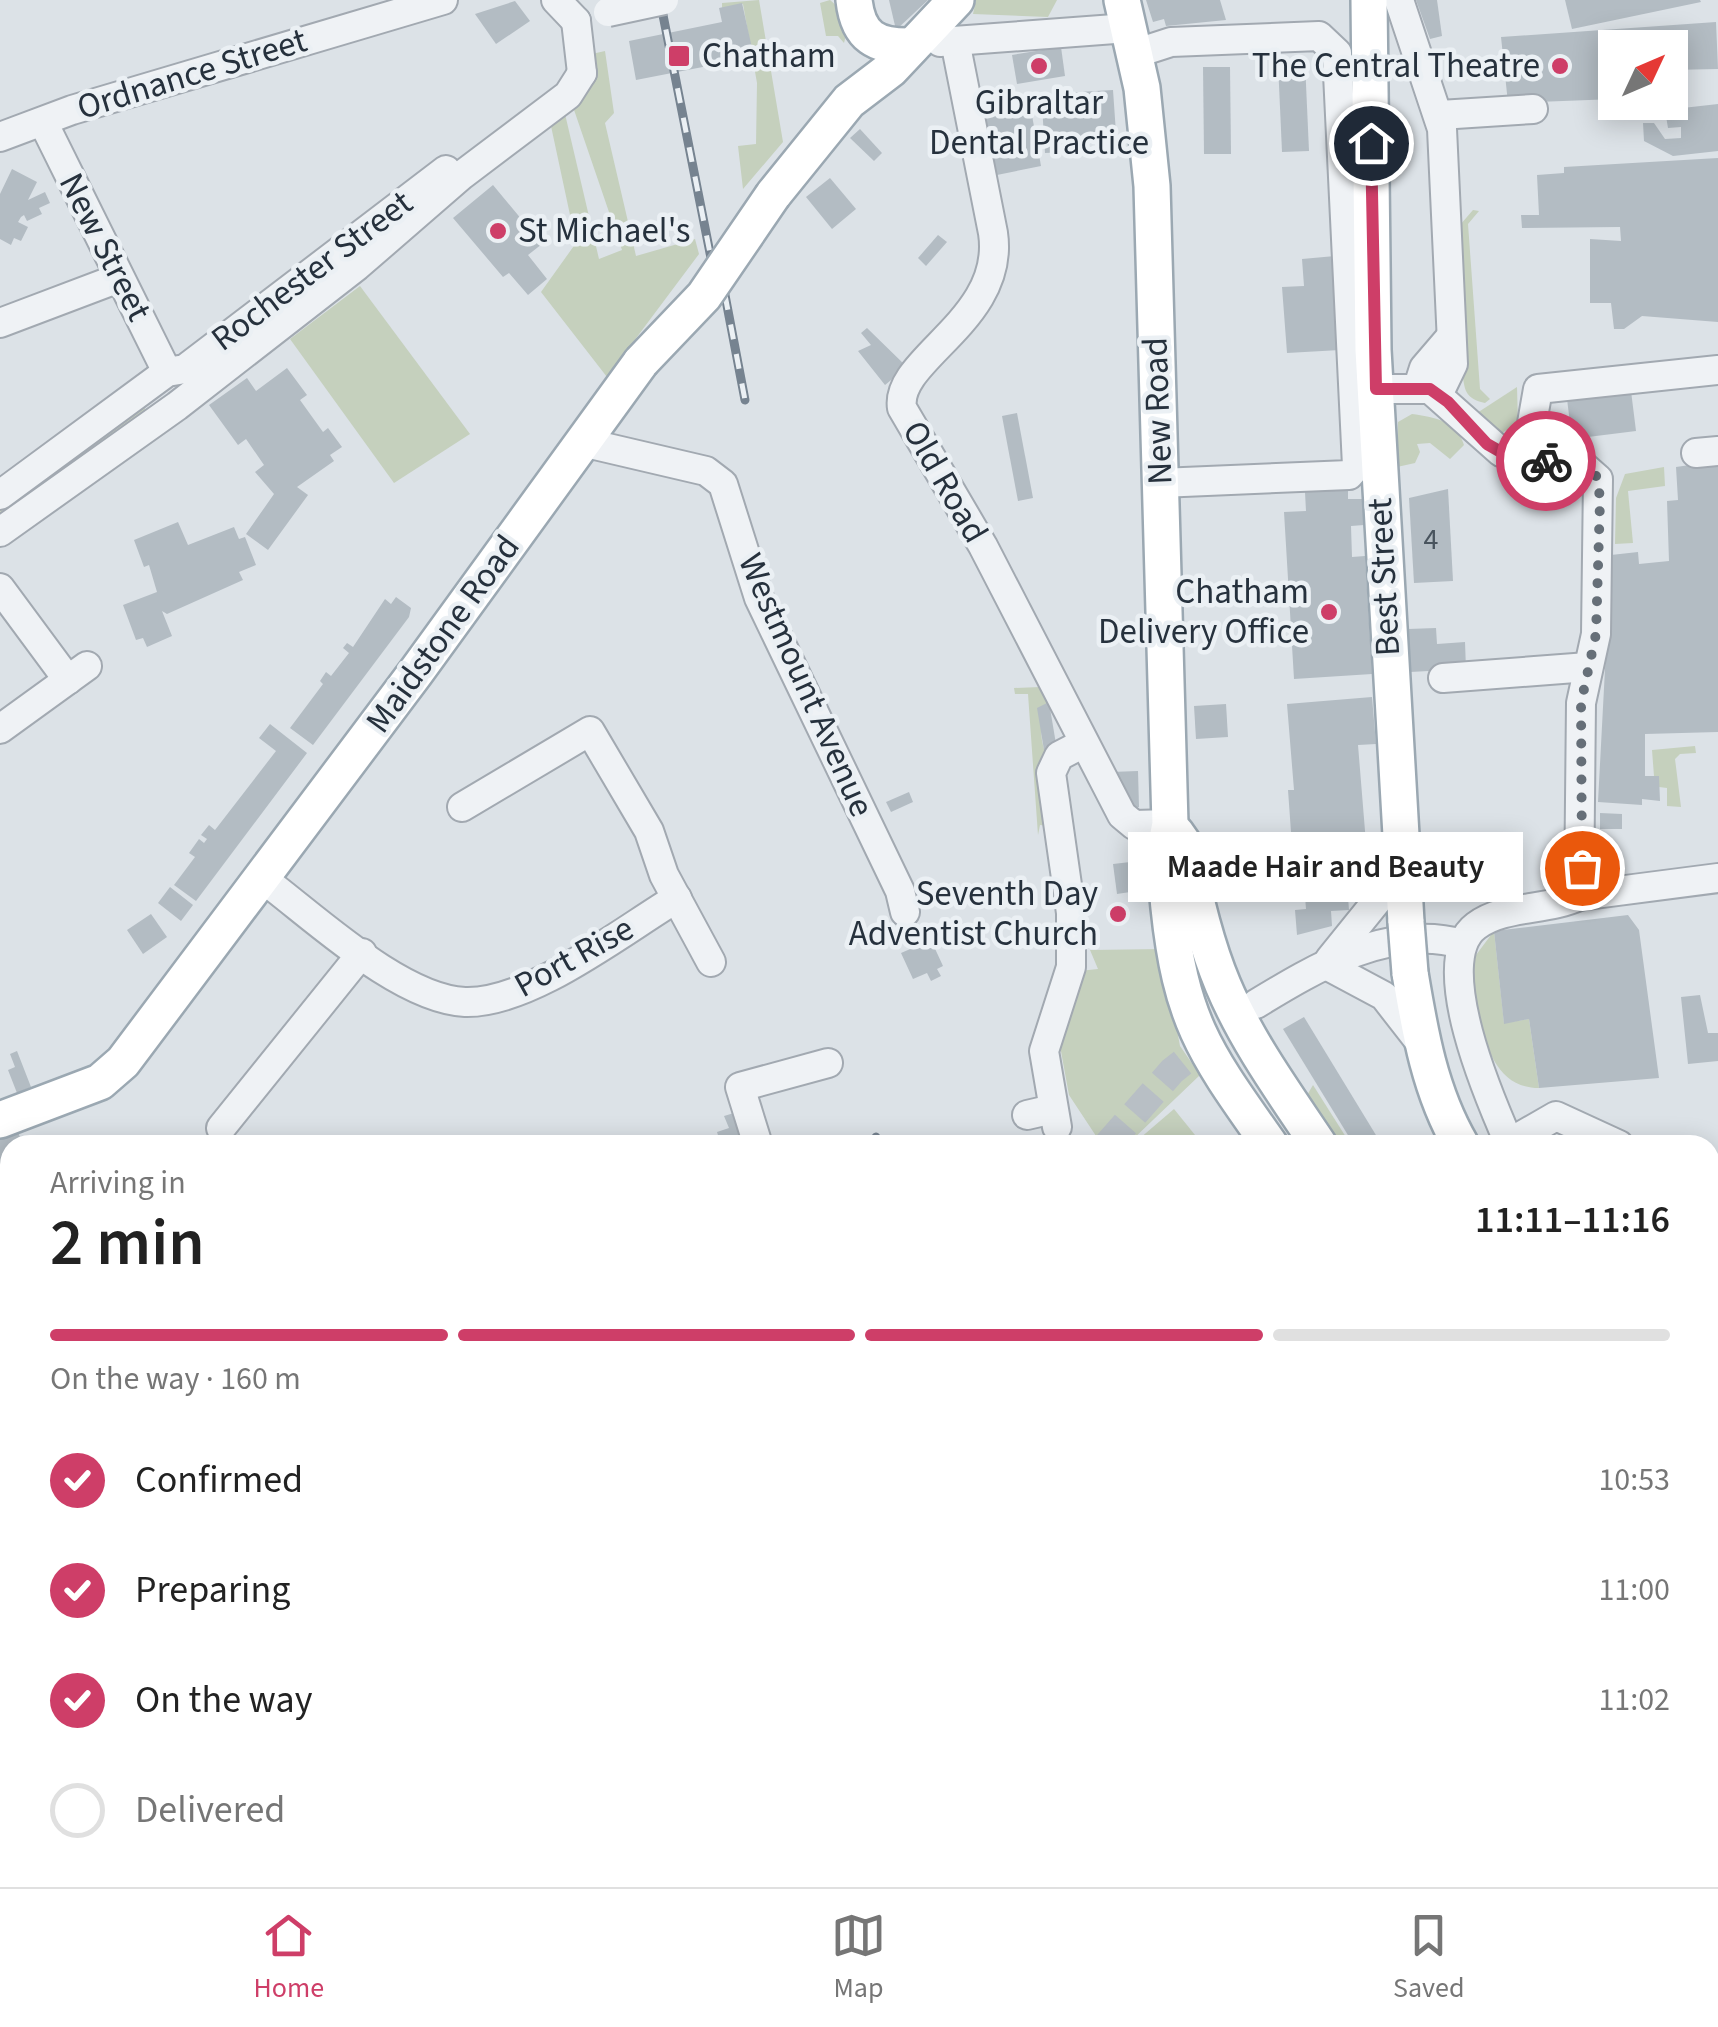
<!DOCTYPE html>
<meta charset="utf-8">
<style>
body{margin:0;font-family:"Source Sans 3",sans-serif;background:#f2f2f2;color:#222;height:100vh;display:flex;flex-direction:column;font-size:38px;white-space:nowrap}
*{box-sizing:border-box;margin:0}
p{font-size:32px;color:#767676}
.icon{flex:none;width:55px;height:55px;fill:none;stroke:currentColor;stroke-width:2;stroke-linecap:round;stroke-linejoin:round}
.map{position:relative;flex:1;overflow:hidden}
.details{position:absolute;left:0px;top:1135px;width:1720px;height:752px;display:flex;flex-direction:column;background:#fff;border-radius:30px 30px 0 0;box-shadow:0 5px 25px #0003}
.details>*{flex:none}
.needle{width:65px;rotate:46deg}
.controls{position:absolute;left:1598px;top:30px;display:grid;gap:20px}
.controls a{display:grid;place-items:center;width:90px;height:90px;border-radius:0px;background:#fff;box-shadow:0 5px 25px #0003;font-size:50px}
.pin{position:absolute;display:grid;place-items:center;width:85px;height:85px;color:#fff;margin:-42px;border:5px solid #fff;border-radius:50%;box-shadow:0 2px 10px #0007}
.courier{position:absolute;display:grid;place-items:center;width:100px;height:100px;margin:-50px;border:8px solid #ce3e68;border-radius:50%;background:#fff;color:#222;box-shadow:0 2px 12px #0007}
.bubble{position:absolute;height:70px;border-radius:0px;background:#fff;box-shadow:0 5px 25px #0003;font-size:32px;font-weight:600;line-height:70px;text-align:center}
.head em{font-style:normal;font-weight:600}
.head div{display:flex;flex-direction:column-reverse}
.head{display:flex;align-items:center;justify-content:space-between;height:170px;padding:0 50px}
h1{font-size:65px;font-weight:600;line-height:75px}
.bar{display:grid;grid-template-columns:repeat(4,1fr);gap:15px 10px;align-content:center;height:120px;padding:0 50px}
.bar i{height:12px;border-radius:8px;background:#e0e0e0}
.bar .on{background:#ce3e68}
.bar p{grid-column:span 4}
ol{padding:0 50px;list-style:none}
li{display:flex;align-items:center;gap:30px;height:110px}
li p{margin-inline-start:auto}
li .icon{padding:10px;border-radius:50%;background:#ce3e68;color:#fff;stroke-width:4}
li:last-child{color:#767676}
li i{width:55px;height:55px;border:5px solid #e0e0e0;border-radius:50%}
.dock{display:flex;justify-content:space-around;align-items:center;height:140px;border-top:2px solid #e0e0e0;background:#fff;font-size:28px;color:#767676}
.dock a{display:grid;justify-items:center;gap:5px}
.dock .on{color:#ce3e68}
.map>svg:first-child{display:block}
.green{fill:#c5d0bd}
.building{fill:#b3bcc3}
.lines{fill:none;stroke-linecap:round;stroke-linejoin:round}
.minor-tunnel{stroke:#b8bfc5;stroke-width:28;stroke-dasharray:28 14;stroke-linecap:butt}
.minor-casing{stroke:#a2a9b1;stroke-width:32}
.major-casing{stroke:#9ba8b2;stroke-width:40}
.minor{stroke:#eff2f5;stroke-width:28}
.major{stroke:#fff;stroke-width:35}
.rail-casing{stroke:#768390;stroke-width:9}
.rail{stroke:#ebf0f4;stroke-width:5;stroke-dasharray:15;stroke-linecap:butt}
.minor-bridge-casing{stroke:#a2a9b1;stroke-width:32;stroke-linecap:butt}
.major-bridge-casing{stroke:#9ba8b2;stroke-width:40;stroke-linecap:butt}
.minor-bridge{stroke:#eff2f5;stroke-width:28}
.major-bridge{stroke:#fff;stroke-width:35}
.done{stroke:#666f78;stroke-width:10;stroke-dasharray:0 18}
.route{stroke:#ce3e68;stroke-width:12}
.poi-dot{fill:#ce3e68;stroke:#ebf0f4;stroke-width:4}
.labels{text-anchor:middle;dominant-baseline:central;stroke-width:9;stroke-linejoin:round;paint-order:stroke}
.number-label{font-size:30px;fill:#49545e}
.poi-label{font-size:35px;fill:#26313d;stroke:#ebf0f4;text-anchor:end}
.street-label{font-size:35px;fill:#26313d;stroke:#ebf0f4}
</style>
<div class="map">
<svg width="1718" height="1887" viewBox="0 0 1718 1887">
<rect width="100%" height="100%" fill="#dce2e7"/>
<g class="green">
<path d="M759 0 783 142 743 189 738 146 756 144 757 83 743 4 722 8V3Z"/>
<path d="M830 0C841 8 849 30 844 43L838 36H826L820 3Z"/>
<path d="M976 0H1057L1048 17 973 14Z"/>
<path d="M605 51 614 113 605 123 636 256 695 239 699 254 607 377 541 292 576 243 551 126 565 114 599 259 622 250 572 104 583 56Z"/>
<path d="M1473 210 1479 211 1468 224 1480 389 1490 399 1485 403C1477 401 1470 399 1466 391 1457 368 1461 257 1460 225Z"/>
<path d="M360 286 470 434 394 483 290 339Z"/>
<path d="M1517 387 1518 423 1500 434 1477 413Z"/>
<path d="M143 406 148 413 0 516V505Z"/>
<path d="M1412 414C1434 417 1457 421 1464 445L1450 459 1430 443 1417 444 1420 452 1415 463 1397 467 1398 422Z"/>
<path d="M1664 467 1665 486 1628 491 1633 543 1615 544 1616 498 1625 474Z"/>
<path d="M1040 687 1049 702C1041 723 1039 731 1044 749L1059 743 1050 826 1040 825 1038 835 1028 694H1015L1014 688Z"/>
<path d="M1695 746 1696 753 1680 754 1675 759 1681 807 1667 806V788L1659 787V777L1654 776 1652 750Z"/>
<path d="M1494 931 1504 1023 1529 1019 1539 1088C1480 1088 1480 1007 1470 963Z"/>
<path d="M1162 949 1180 1046 1200 1075 1130 1142H1100L1069 1095 1058 1035 1079 971 1098 969 1090 950Z"/>
<path d="M1313 1085 1351 1145H1339L1306 1097Z"/>
<path d="M1174 1109 1195 1135 1190 1145H1132Z"/>
</g>
<g class="building">
<path d="M889 0H928L896 30Z"/>
<path d="M1146 0H1220L1226 20 1166 26 1164 19 1153 22Z"/>
<path d="M1416 0H1437L1442 36 1430 39Z"/>
<path d="M1565 0H1700L1701 2 1572 29Z"/>
<path d="M515 1 530 21 496 44 475 14Z"/>
<path d="M742 3 754 57 636 80 629 41 722 22 719 8Z"/>
<path d="M1716 22 1718 69 1670 70V48H1615V99L1508 103 1501 37Z"/>
<path d="M1061 47 1065 76 1017 84 1012 55Z"/>
<path d="M1305 62 1309 151 1282 152 1278 63Z"/>
<path d="M1203 67H1230L1231 154H1204Z"/>
<path d="M1113 90 1116 133 1064 137 1065 152 1045 153 1042 105 1061 104V93Z"/>
<path d="M1030 104 1041 166 992 176 980 113Z"/>
<path d="M1718 104V151L1673 156 1644 141 1643 123H1654L1665 139 1681 138V127L1668 128 1665 110Z"/>
<path d="M860 129 882 153 874 161 850 138Z"/>
<path d="M1718 158V322L1642 316 1624 329H1614L1611 303H1590V239L1621 241 1620 227 1522 228 1521 215H1539L1537 175 1564 173V167Z"/>
<path d="M12 169 37 182 28 200 45 192 50 203 39 208 42 214 27 221 24 215 21 217 18 222 28 227 21 241 14 238 11 245 0 239V194Z"/>
<path d="M830 178 856 209 832 229 806 197Z"/>
<path d="M493 185 542 244 528 255 547 279 528 295 509 273 503 277 453 218Z"/>
<path d="M938 235 947 242 926 266 918 258Z"/>
<path d="M1335 256 1340 350 1287 353 1282 287 1304 286 1302 259Z"/>
<path d="M867 328 907 367 885 385 858 351 871 345 861 333Z"/>
<path d="M287 368 307 395 300 400 323 432 328 428 342 447 330 455 334 461 297 487 308 495 268 550 246 534 274 494 255 472 264 465 246 439 238 445 209 405 247 378 256 391Z"/>
<path d="M1631 391 1636 431 1572 439 1567 399Z"/>
<path d="M1017 413 1033 498 1018 501 1002 416Z"/>
<path d="M1718 461V732L1645 734V776H1659L1660 801 1642 799V805L1598 802 1611 555 1638 552 1639 564 1669 561 1667 501 1678 500 1676 467Z"/>
<path d="M1448 489 1453 581 1414 583 1409 498Z"/>
<path d="M1348 490V499H1363L1364 525 1351 526 1352 557 1365 556 1372 674 1294 679 1284 512 1306 511 1305 492Z"/>
<path d="M178 522 188 545 234 527 239 539 245 537 256 565 239 572 243 580 167 614 162 611 172 636 147 647 143 638 136 640 123 605 157 592 149 565 144 567 134 540Z"/>
<path d="M396 597 411 608 409 617 313 745 290 728 323 684 320 681 326 672 331 676 349 653 343 648 347 643 353 647 385 599 391 604Z"/>
<path d="M1436 628 1437 644 1465 642 1466 669 1410 672 1408 629Z"/>
<path d="M1372 697 1376 744 1358 745 1366 843 1344 845 1349 910 1331 911 1332 926 1297 935 1295 910 1306 909 1301 845 1292 846 1288 790H1294L1287 704Z"/>
<path d="M1049 702 1056 744 1044 750 1037 708Z"/>
<path d="M1226 704 1228 737 1196 739 1194 706Z"/>
<path d="M270 724 307 753 196 901 174 885 195 857 189 853 199 839 204 843 207 839 201 835 209 825 215 830 276 751 259 738Z"/>
<path d="M1138 771 1139 807 1132 810 1111 772Z"/>
<path d="M909 792 913 802 891 812 886 802Z"/>
<path d="M1600 813 1622 814V829H1600Z"/>
<path d="M1139 861 1143 890 1117 894 1113 864Z"/>
<path d="M170 887 193 905 181 921 158 903Z"/>
<path d="M151 914 167 937 143 954 127 930Z"/>
<path d="M1628 915 1639 930 1659 1078 1539 1088 1529 1019 1504 1024 1494 931Z"/>
<path d="M931 940 943 966 937 969 941 976 931 981 927 973 913 979 901 953Z"/>
<path d="M1700 995 1708 1033H1718V1061L1688 1064 1681 997Z"/>
<path d="M1304 1017 1382 1145H1354L1283 1029Z"/>
<path d="M17 1051 31 1087 17 1093 8 1070 15 1067 10 1054Z"/>
<path d="M734 1113 749 1145H721L717 1132 729 1128 724 1116Z"/>
<path d="M16 1127 23 1145H10V1288L0 1292V1134Z"/>
<path d="M1718 1462V1536L1713 1538 1710 1472Z"/>
<path d="M1710 1815 1718 1826V1853L1710 1859Z"/>
<path d="M725 1878H752L759 1887H731Z"/>
<path d="M781 1878H808L815 1887H788Z"/>
<path d="M997 1878H1019L1020 1887H998Z"/>
<path d="M1047 1878H1070L1071 1887H1047Z"/>
<path d="M1109 1878H1130L1142 1887H1106Z"/>
<path d="M1237 1878H1276L1287 1887H1249Z"/>
<path d="M1521 1878H1658L1645 1887H1528Z"/>
</g>
<g class="lines">
<path class="minor-tunnel" d="M1107 1145 1172 1071 1254 1006"/>
<defs>
<g id="minor">
<path d="M556 0 576 21"/>
<path d="M1399 0 1442 129 1453 364 1439 393"/>
<path d="M576 21 582 73"/>
<path d="M955 41 993 233C1006 320 894 359 902 408L983 546 1122 815 1134 825 1170 824"/>
<path d="M940 42 1128 28"/>
<path d="M1134 54 1171 42 1319 36 1337 53 1357 466 1349 475 1160 483"/>
<path d="M1440 115 1533 109"/>
<path d="M43 122 167 372"/>
<path d="M0 137 72 110 443 0"/>
<path d="M0 323 119 278"/>
<path d="M1418 387 1424 368 1448 340"/>
<path d="M1376 389H1430L1501 452 1581 464 1598 479 1596 634 1581 703 1579 896"/>
<path d="M582 442 706 471 723 484 759 598 900 891 905 912"/>
<path d="M1696 453 1718 451"/>
<path d="M1526 457 1538 389 1718 370"/>
<path d="M0 495 167 372 185 369 446 170"/>
<path d="M0 532 177 406 357 266 462 175 568 95 582 73"/>
<path d="M0 588 68 680"/>
<path d="M1443 678 1588 667"/>
<path d="M0 729 87 666"/>
<path d="M462 807 590 731 649 831 664 875 711 962"/>
<path d="M263 879C314 917 400 999 465 1002 530 1004 622 931 677 898"/>
<path d="M1330 959 1393 881 1401 879"/>
<path d="M1326 965 1384 996 1419 1041"/>
<path d="M1256 1004C1315 968 1390 923 1462 944"/>
<path d="M1027 1115 1053 1109"/>
<path d="M1057 1127 1044 1051 1071 967V913L1051 773 1059 756 1084 743"/>
<path d="M221 1128 362 953"/>
<path d="M1509 1143 1556 1116 1619 1145"/>
<path d="M758 1145 740 1087 828 1063"/>
<path d="M1510 1145C1491 1102 1429 961 1476 926 1504 905 1547 911 1579 896L1718 878"/>
<path d="M1710 1173 1718 1172"/>
<path d="M0 1433 10 1430"/>
<path d="M0 1538 10 1563"/>
<path d="M0 1767 10 1763"/>
<path d="M296 1878 298 1887"/>
<path d="M766 1878 772 1887"/>
<path d="M1032 1878V1887"/>
<path d="M1142 1878 1153 1887"/>
<path d="M1292 1878 1303 1887"/>
<path d="M0 1881 10 1876"/>
<path d="M539 1887 550 1878"/>
</g>
<g id="major">
<path d="M854 0C858 37 876 47 912 46"/>
<path d="M1122 0 1142 88 1152 186 1170 824C1163 853 1166 879 1169 908 1181 1023 1206 1054 1270 1145"/>
<path d="M1369 0 1373 350 1406 922"/>
<path d="M773 195 849 101 891 69 956 0"/>
<path d="M1176 833 1183 843C1194 891 1204 940 1223 985 1247 1042 1285 1094 1319 1145"/>
<path d="M1410 973C1420 1033 1430 1092 1461 1145"/>
<path d="M0 1120 100 1082 123 1062 416 672 641 362"/>
<path d="M1710 1388 1718 1384"/>
<path d="M1710 1425 1718 1422"/>
<path d="M1710 1711 1718 1722"/>
<path d="M1710 1781 1718 1792"/>
</g>
</defs>
<use href="#minor" class="minor-casing"/>
<use href="#major" class="major-casing"/>
<use href="#minor" class="minor"/>
<use href="#major" class="major"/>
<defs>
<g id="rail">
<path d="M660 0 711 258"/>
<path d="M725 295 745 400"/>
<path d="M876 1137 878 1145"/>
<path d="M1334 1878 1345 1887"/>
</g>
</defs>
<use href="#rail" class="rail-casing"/>
<use href="#rail" class="rail"/>
<defs>
<path id="minor-bridge" d="M608 12 664 0"/>
<g id="major-bridge">
<path d="M641 362 704 296 773 195"/>
<path d="M1406 922 1410 973"/>
</g>
</defs>
<use href="#minor-bridge" class="minor-bridge-casing"/>
<use href="#major-bridge" class="major-bridge-casing"/>
<use href="#minor-bridge" class="minor-bridge"/>
<use href="#major-bridge" class="major-bridge"/>
</g>
<g class="lines">
<path class="done" d="M1546 461 1588 468 1598 478 1600 501 1596 634 1581 703 1582 868"/>
<path class="route" d="M1371 143 1376 389H1430L1448 402 1487 444 1501 452 1546 461"/>
</g>
<g class="poi-dot">
<rect x="667" y="44" width="24" height="24" rx="5"/>
<circle cx="1039" cy="66" r="10"/>
<circle cx="1560" cy="66" r="10"/>
<circle cx="498" cy="231" r="10"/>
<circle cx="1329" cy="612" r="10"/>
<circle cx="1118" cy="914" r="10"/>
</g>
<g class="labels">
<g class="number-label">
<text x="1431" y="539">4</text>
</g>
<g class="poi-label">
<text x="702" y="56" text-anchor="start">Chatham</text>
<text x="1540" y="66">The Central Theatre</text>
<text x="1039" y="103" text-anchor="middle">Gibraltar<tspan x="1039" dy="40">Dental Practice</tspan></text>
<text x="518" y="231" text-anchor="start">St Michael's</text>
<text x="1309" y="592">Chatham<tspan x="1309" dy="40">Delivery Office</tspan></text>
<text x="1098" y="894">Seventh Day<tspan x="1098" dy="40">Adventist Church</tspan></text>
</g>
<g class="street-label">
<text transform="translate(192 74) rotate(-17)">Ordnance Street</text>
<text transform="translate(105 247) rotate(63)">New Street</text>
<text transform="translate(312 271) rotate(-37)">Rochester Street</text>
<text transform="translate(1158 411) rotate(-92)">New Road</text>
<text transform="translate(945 482) rotate(60)">Old Road</text>
<text transform="translate(1384 577) rotate(-93)">Best Street</text>
<text transform="translate(443 634) rotate(-54)">Maidstone Road</text>
<text transform="translate(806 685) rotate(66)">Westmount Avenue</text>
<text transform="translate(574 957) rotate(-29)">Port Rise</text>
</g>
</g>
</svg>
<div class="controls">
<a><svg class="needle" viewBox="-14 -14 28 28"><path d="M0-13l5 13h-10z" fill="#e53935"/><path d="M0 13l5-13h-10z" fill="#767676"/></svg></a>
</div>
<div class="pin" style="left:1582px;top:868px;background:#ea580c"><svg class="icon" aria-label="bag" viewBox="0 0 24 24"><path d="M5 8h14l-1 12H6zM9 8a3 3 0 0 1 6 0"/></svg></div>
<div class="pin" style="left:1371px;top:143px;background:#1f2937"><svg class="icon" aria-label="home" viewBox="0 0 24 24"><path d="M3 11l9-7 9 7M6 9v11h12V9"/></svg></div>
<div class="courier" style="left:1546px;top:461px"><svg class="icon" aria-label="bike" viewBox="0 0 24 24"><circle cx="6" cy="16" r="4"/><circle cx="18" cy="16" r="4"/><path d="M6 16l4-8h5l3 8M10 8l3 8H6M13 5h3"/></svg></div>
<div class="bubble" style="left:1128px;top:832px;width:395px">Maade Hair and Beauty</div>
<section class="details">
<div class="head"><div><h1>2 min</h1><p>Arriving in</p></div><em>11:11–11:16</em></div>
<div class="bar"><i class="on"></i><i class="on"></i><i class="on"></i><i></i><p>On the way · 160 m</p></div>
<ol>
<li><svg class="icon" aria-label="check" viewBox="0 0 24 24"><path d="M5 12l5 5 9-10"/></svg>Confirmed<p>10:53</p></li>
<li><svg class="icon" aria-label="check" viewBox="0 0 24 24"><path d="M5 12l5 5 9-10"/></svg>Preparing<p>11:00</p></li>
<li><svg class="icon" aria-label="check" viewBox="0 0 24 24"><path d="M5 12l5 5 9-10"/></svg>On the way<p>11:02</p></li>
<li><i></i>Delivered</li>
</ol>
</section>
</div>
<nav class="dock">
<a class="on"><svg class="icon" aria-label="home" viewBox="0 0 24 24"><path d="M3 11l9-7 9 7M6 9v11h12V9"/></svg>Home</a>
<a><svg class="icon" aria-label="map" viewBox="0 0 24 24"><path d="M3 6l6-2 6 2 6-2v14l-6 2-6-2-6 2zM9 4v14M15 6v14"/></svg>Map</a>
<a><svg class="icon" aria-label="saved" viewBox="0 0 24 24"><path d="M7 4h10v16l-5-4-5 4z"/></svg>Saved</a>
</nav>
